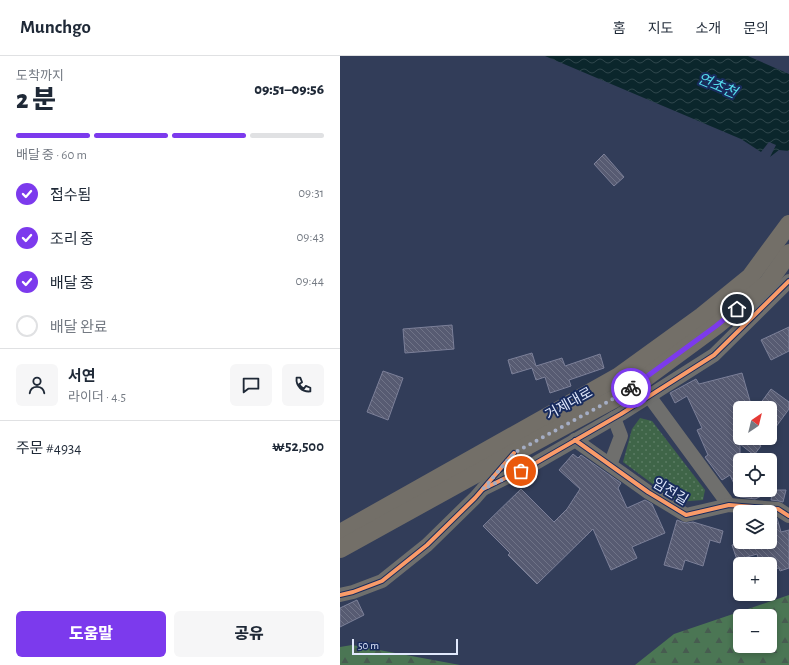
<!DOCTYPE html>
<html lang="ko">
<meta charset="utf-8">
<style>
body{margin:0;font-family:"Alegreya Sans","Noto Sans KR",sans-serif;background:#f6f6f7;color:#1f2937;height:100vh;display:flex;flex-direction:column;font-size:15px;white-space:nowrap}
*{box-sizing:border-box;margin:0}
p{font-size:13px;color:#747a83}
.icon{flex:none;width:22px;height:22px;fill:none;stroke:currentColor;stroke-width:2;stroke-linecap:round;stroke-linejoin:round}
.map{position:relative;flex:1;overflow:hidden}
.panel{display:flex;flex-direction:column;background:#fff;width:340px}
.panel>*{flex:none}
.needle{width:26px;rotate:35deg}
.tools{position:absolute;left:393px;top:345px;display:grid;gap:8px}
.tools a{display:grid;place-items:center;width:44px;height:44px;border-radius:6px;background:#fff;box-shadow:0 2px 6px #0003;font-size:20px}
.scale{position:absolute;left:12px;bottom:10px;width:106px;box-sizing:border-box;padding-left:4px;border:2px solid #e1e9fd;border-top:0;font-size:11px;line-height:14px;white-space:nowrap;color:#e1e9fd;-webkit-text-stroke:3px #182b5d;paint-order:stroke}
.pin{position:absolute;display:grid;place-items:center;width:34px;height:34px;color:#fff;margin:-17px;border:2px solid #fff;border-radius:50%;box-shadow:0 1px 4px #0007}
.courier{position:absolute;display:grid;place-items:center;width:40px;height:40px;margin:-20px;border:3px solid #7c3aed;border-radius:50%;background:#fff;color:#222;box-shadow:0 1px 5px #0007}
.summary em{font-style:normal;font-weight:800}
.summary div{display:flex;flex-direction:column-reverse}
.summary{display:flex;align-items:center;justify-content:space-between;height:68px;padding:0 16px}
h1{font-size:26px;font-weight:800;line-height:30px}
.bar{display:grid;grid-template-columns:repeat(4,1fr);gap:6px 4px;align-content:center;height:48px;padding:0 16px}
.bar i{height:5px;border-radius:3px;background:#e0e1e3}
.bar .selected{background:#7c3aed}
.bar p{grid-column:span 4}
.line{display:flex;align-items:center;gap:10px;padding:0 16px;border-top:1px solid #e0e1e3}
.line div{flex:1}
.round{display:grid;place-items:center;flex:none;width:42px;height:42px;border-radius:6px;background:#f6f6f7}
ol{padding:0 16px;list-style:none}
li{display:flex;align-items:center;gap:12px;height:44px}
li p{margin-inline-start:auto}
li .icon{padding:4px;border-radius:50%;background:#7c3aed;color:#fff;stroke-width:4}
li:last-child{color:#747a83}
li i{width:22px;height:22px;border:2px solid #e0e1e3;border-radius:50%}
.action{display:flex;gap:8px;margin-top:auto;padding:8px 16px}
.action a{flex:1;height:46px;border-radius:6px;background:#7c3aed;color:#fff;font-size:16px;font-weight:800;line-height:46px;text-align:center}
.action a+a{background:#f6f6f7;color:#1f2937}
header{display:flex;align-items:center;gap:24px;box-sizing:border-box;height:56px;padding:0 20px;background:#fff;border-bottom:1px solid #e0e1e3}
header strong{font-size:19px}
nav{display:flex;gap:22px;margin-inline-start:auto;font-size:14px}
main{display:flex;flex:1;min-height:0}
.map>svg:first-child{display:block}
.grass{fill:url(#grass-dots)}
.forest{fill:url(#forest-firs);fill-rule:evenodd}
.water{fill:url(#water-waves)}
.building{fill:url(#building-back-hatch);stroke:#7c8099}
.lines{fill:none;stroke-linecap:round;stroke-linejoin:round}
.minor{stroke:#6f6f6d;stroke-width:14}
.major{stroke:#736f68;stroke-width:18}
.cycleway-casing{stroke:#182b5d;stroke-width:6}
.cycleway{stroke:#fa9b69;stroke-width:4}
.done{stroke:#a4adc4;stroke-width:4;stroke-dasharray:0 7.2}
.route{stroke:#7c3aed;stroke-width:5}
.labels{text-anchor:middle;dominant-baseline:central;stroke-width:4;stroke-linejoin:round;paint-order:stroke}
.street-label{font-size:14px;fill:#e1e9fd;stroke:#182b5d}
.water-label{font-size:15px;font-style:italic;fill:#54daea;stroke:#182b5d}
</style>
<header>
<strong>Munchgo</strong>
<nav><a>홈</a><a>지도</a><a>소개</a><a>문의</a></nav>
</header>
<main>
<section class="panel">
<div class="summary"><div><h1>2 분</h1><p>도착까지</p></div><em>09:51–09:56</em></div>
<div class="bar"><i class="selected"></i><i class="selected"></i><i class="selected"></i><i></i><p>배달 중 · 60 m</p></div>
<ol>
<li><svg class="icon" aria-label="check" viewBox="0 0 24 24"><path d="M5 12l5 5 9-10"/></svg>접수됨<p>09:31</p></li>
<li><svg class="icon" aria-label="check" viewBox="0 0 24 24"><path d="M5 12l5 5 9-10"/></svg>조리 중<p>09:43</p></li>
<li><svg class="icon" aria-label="check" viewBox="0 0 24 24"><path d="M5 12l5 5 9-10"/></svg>배달 중<p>09:44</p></li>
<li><i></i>배달 완료</li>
</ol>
<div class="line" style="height:72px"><a class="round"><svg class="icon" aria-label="person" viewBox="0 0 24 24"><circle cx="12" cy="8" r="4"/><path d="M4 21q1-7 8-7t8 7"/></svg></a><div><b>서연</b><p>라이더 · 4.5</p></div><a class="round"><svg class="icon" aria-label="chat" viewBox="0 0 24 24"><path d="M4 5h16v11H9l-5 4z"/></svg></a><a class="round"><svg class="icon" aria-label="phone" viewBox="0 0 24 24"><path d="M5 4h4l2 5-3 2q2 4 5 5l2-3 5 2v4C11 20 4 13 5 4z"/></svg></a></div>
<div class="line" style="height:52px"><div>주문 #4934</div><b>₩52,500</b></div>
<div class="action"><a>도움말</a><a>공유</a></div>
</section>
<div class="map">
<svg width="449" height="609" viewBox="0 0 449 609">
<defs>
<pattern id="grass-dots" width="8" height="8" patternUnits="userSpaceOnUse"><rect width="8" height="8" fill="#3f6548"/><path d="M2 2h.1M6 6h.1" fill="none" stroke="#5a7b63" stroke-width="1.8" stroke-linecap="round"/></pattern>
<pattern id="forest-firs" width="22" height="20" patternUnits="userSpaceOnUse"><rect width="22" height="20" fill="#4b7654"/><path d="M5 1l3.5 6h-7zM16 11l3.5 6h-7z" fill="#475c50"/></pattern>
<pattern id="water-waves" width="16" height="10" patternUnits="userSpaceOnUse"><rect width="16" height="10" fill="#0b262c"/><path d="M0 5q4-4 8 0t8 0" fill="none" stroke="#2e464c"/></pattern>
<pattern id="building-back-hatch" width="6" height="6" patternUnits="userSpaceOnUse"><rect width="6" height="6" fill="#575b72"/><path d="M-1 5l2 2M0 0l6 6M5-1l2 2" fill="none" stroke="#6f7387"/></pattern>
</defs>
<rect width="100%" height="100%" fill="#323d59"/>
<path class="grass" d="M300 362 312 365 365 434 363 444 337 446 283 406 292 373Z"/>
<g class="forest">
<path d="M449 539V609H295L334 578ZM400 560H430V590H400Z"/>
<path d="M12 589 120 609H0V591Z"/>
</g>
<path class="water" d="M205 0H408L449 18V95L439 94 430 101 436 89 429 86 421 96 401 83Z"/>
<g class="building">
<path d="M264 98 284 121 274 130 254 108Z"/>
<path d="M112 269 114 293 65 297 63 273Z"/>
<path d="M449 271V295L431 304 421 284Z"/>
<path d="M192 297 196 310 222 302 225 310 260 298 264 312 229 324 231 330 210 337 205 321 196 324 192 312 172 318 168 304Z"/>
<path d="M43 315 63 322 48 364 27 356Z"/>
<path d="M402 317 412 352H400V382H411L421 390 414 399 400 388V434H446L443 446 439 445 431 444 433 435 415 443 400 441 390 419 382 424 365 401 368 399 357 374 362 372 347 340 335 347 330 337 356 323 359 328Z"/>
<path d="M431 333 449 346V353L430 379V352H417Z"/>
<path d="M233 398 238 402 241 399 281 427 278 432 287 452 305 444 312 448 325 477 292 491 297 502 271 514 253 473 197 528 168 499 170 497 143 470 181 433 214 466 227 453 240 433 219 414Z"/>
<path d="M430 461 437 462 441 476 449 474V512L440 515 439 512 430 514V508H420L417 498 397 504 392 489 402 486H430Z"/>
<path d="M337 464 342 466 347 467 353 466 383 475 380 487 370 484 363 510 345 504 342 514 324 509Z"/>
<path d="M17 544 24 559 0 571V552Z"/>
</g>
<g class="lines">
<g class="minor">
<path d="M309 340 389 449"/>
<path d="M235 384 308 436 346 459 389 449 438 453 449 460"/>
<path d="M270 409 281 380 274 362"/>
<path d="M143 433 194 408 281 358 374 299 449 225"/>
<path d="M0 539 13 536 42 525 87 489 135 442 149 426"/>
</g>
<g class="major">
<path d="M0 477 279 320 362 260 410 221 449 168"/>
<path d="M0 493 174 397 285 337 376 270 427 228 449 197"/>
</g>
<defs>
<g id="cycleway">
<path d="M235 384 308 436 346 459 389 449 438 453 449 460"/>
<path d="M143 433 194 408 281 358 374 299 449 225"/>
<path d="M0 539 13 536 42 525 87 489 135 442 174 397"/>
</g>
</defs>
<use href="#cycleway" class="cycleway-casing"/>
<use href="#cycleway" class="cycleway"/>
</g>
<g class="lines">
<path class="done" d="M181 415 143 433 174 397 284 337 291 332"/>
<path class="route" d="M291 332 376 270 397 253"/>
</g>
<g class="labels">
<g class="street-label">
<text transform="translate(229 348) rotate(-29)">거제대로</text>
<text transform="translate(330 436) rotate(31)">임전길</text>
</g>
<g class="water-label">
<text transform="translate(377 30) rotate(23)">연초천</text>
</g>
</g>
</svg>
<div class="tools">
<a><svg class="needle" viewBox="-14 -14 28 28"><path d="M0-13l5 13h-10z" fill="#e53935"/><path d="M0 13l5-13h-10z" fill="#747a83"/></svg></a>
<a><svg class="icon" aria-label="locate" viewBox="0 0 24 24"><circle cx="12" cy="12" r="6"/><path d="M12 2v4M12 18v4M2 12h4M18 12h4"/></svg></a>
<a><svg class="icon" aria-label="layers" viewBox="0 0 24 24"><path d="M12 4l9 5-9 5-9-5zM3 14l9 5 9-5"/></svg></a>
<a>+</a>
<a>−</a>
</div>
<div class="scale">50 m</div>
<div class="pin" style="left:181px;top:415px;background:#ea580c"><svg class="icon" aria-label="bag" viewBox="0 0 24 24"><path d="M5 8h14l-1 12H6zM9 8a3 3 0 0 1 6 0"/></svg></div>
<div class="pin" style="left:397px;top:253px;background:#1f2937"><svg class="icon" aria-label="home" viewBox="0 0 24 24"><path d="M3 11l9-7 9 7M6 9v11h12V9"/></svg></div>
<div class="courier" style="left:291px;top:332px"><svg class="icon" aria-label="bike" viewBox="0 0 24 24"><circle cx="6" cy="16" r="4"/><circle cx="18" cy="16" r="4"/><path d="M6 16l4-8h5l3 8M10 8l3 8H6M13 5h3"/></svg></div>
</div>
</main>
